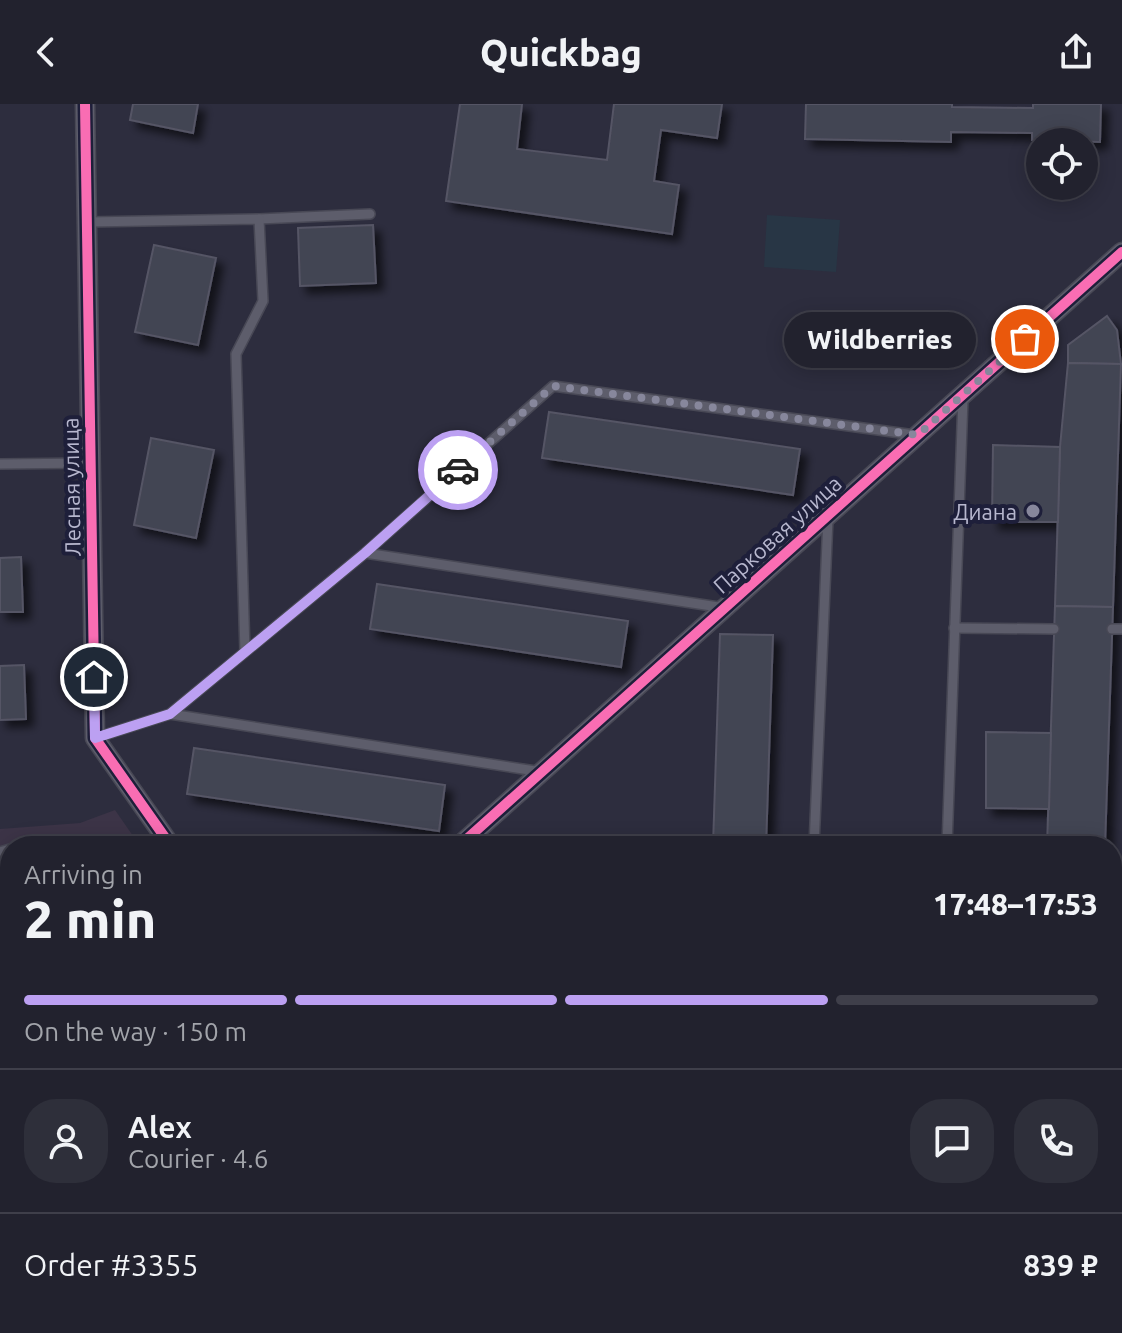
<!DOCTYPE html>
<meta charset="utf-8">
<style>
body{margin:0;font-family:Ubuntu,sans-serif;background:#2e2f3a;color:#f1f3f6;height:100vh;display:flex;flex-direction:column;font-size:30px;white-space:nowrap}
*{box-sizing:border-box;margin:0}
p{font-size:26px;color:#a2a4aa}
.icon{flex:none;width:44px;height:44px;fill:none;stroke:currentColor;stroke-width:2;stroke-linecap:round;stroke-linejoin:round}
.map{position:relative;flex:1;overflow:hidden}
.side{position:absolute;left:0px;top:732px;width:1122px;height:498px;display:flex;flex-direction:column;background:#22222e;border-radius:32px 32px 0 0;box-shadow:0 4px 20px #0003,0 0 0 2px #3f3f4a}
.side>*{flex:none}
.fabs{position:absolute;left:1026px;top:24px;display:grid;gap:16px}
.fabs a{display:grid;place-items:center;width:72px;height:72px;border-radius:50%;background:#22222e;box-shadow:0 4px 20px #0003,0 0 0 2px #3f3f4a;font-size:40px}
.pin{position:absolute;display:grid;place-items:center;width:68px;height:68px;color:#fff;margin:-34px;border:4px solid #fff;border-radius:50%;box-shadow:0 2px 8px #0007}
.courier{position:absolute;display:grid;place-items:center;width:80px;height:80px;margin:-40px;border:6px solid #bca0f2;border-radius:50%;background:#fff;color:#222;box-shadow:0 2px 10px #0007}
.bubble{position:absolute;height:56px;border-radius:28px;background:#22222e;box-shadow:0 4px 20px #0003,0 0 0 2px #3f3f4a;font-size:26px;font-weight:800;line-height:56px;text-align:center}
.overview em{font-style:normal;font-weight:800}
.overview div{display:flex;flex-direction:column-reverse}
.overview{display:flex;align-items:center;justify-content:space-between;height:136px;padding:0 24px}
h1{font-size:52px;font-weight:800;line-height:60px}
.bar{display:grid;grid-template-columns:repeat(4,1fr);gap:12px 8px;align-content:center;height:96px;padding:0 24px}
.bar i{height:10px;border-radius:6px;background:#3f3f4a}
.bar .active{background:#bca0f2}
.bar p{grid-column:span 4}
.line{display:flex;align-items:center;gap:20px;padding:0 24px;border-top:2px solid #3f3f4a}
.line div{flex:1}
.round{display:grid;place-items:center;flex:none;width:84px;height:84px;border-radius:32px;background:#2e2f3a}
header{display:flex;justify-content:space-between;align-items:center;height:104px;padding:0 24px;background:#22222e;font-size:36px;font-weight:800}
.map>svg:first-child{display:block}
.medical{fill:#3c3447}
.green{fill:#283645}
.building{fill:#434452;stroke:#555565;stroke-width:2;filter:url(#shadow)}
.lines{fill:none;stroke-linecap:round;stroke-linejoin:round}
.service-casing{stroke:#484855;stroke-width:12}
.minor-casing{stroke:#484855;stroke-width:21}
.tertiary-casing{stroke:#484855;stroke-width:27}
.service{stroke:#5d5d6b;stroke-width:9}
.minor{stroke:#5d5d6b;stroke-width:18}
.tertiary{stroke:#5d5d6b;stroke-width:24}
.cycleway-casing{stroke:#1e1f3a;stroke-width:15}
.cycleway{stroke:#f96db3;stroke-width:10}
.done{stroke:#87879c;stroke-width:8;stroke-dasharray:0 14.4}
.route{stroke:#bca0f2;stroke-width:10}
.poi-dot{fill:#87879c;stroke:#1e1f3a;stroke-width:3}
.labels{text-anchor:middle;dominant-baseline:central;stroke-width:8;stroke-linejoin:round;paint-order:stroke}
.street-label{font-size:22px;fill:#b7b7ce;stroke:#1e1f3a}
.poi-label{font-size:22px;fill:#b7b7ce;stroke:#1e1f3a;text-anchor:end}
</style>
<header><svg class="icon" aria-label="back" viewBox="0 0 24 24"><path d="M15 5l-7 7 7 7"/></svg>Quickbag<svg class="icon" aria-label="share" viewBox="0 0 24 24"><path d="M12 15V3M7 8l5-5 5 5M5 13v7h14v-7"/></svg></header>
<div class="map">
<svg width="1122" height="1229" viewBox="0 0 1122 1229">
<defs>
<filter id="shadow"><feDropShadow dx="7" dy="7" stdDeviation="4" flood-color="#0009"/></filter>
</defs>
<rect width="100%" height="100%" fill="#2d2d3e"/>
<path class="medical" d="M115 706 140 742H10V1217H0V725L80 719Z"/>
<g class="green">
<path d="M767 111 840 116 836 168 764 163Z"/>
<path d="M289 1220H522L794 1229H289Z"/>
</g>
<g class="building">
<path d="M133 0H198L193 29 130 16Z"/>
<path d="M460 0H522L517 45 607 56 614 0H722L717 34 661 26 654 77 679 81 672 130 446 97Z"/>
<path d="M806 0H952V3L1033 4V0H1101L1100 38 1032 36V29L951 28V38L805 35Z"/>
<path d="M373 121 376 179 300 182 298 124Z"/>
<path d="M154 141 216 154 198 241 135 228Z"/>
<path d="M1107 212 1117 226 1121 260 1068 259V241Z"/>
<path d="M1068 259 1121 260 1113 503 1055 502 1060 343Z"/>
<path d="M549 308 800 345 793 391 542 354Z"/>
<path d="M151 334 214 346 196 434 134 421Z"/>
<path d="M993 341 1060 343 1058 418H992Z"/>
<path d="M21 453 23 508H0V454Z"/>
<path d="M377 480 628 517 621 563 370 525Z"/>
<path d="M1055 502 1113 503 1105 742H1047Z"/>
<path d="M720 530 773 531 766 742H713Z"/>
<path d="M24 561 26 615 0 616V562Z"/>
<path d="M986 628 1051 629 1049 705 986 704Z"/>
<path d="M194 644 445 681 439 727 187 690Z"/>
<rect x="0" y="1012" width="10" height="50"/>
</g>
<g class="lines">
<defs>
<g id="service">
<path d="M259 115 370 110"/>
<path d="M88 118 259 115 263 197 236 250 245 548"/>
<path d="M0 360 91 359"/>
<path d="M365 449 725 504"/>
<path d="M954 524 1054 525"/>
<path d="M1112 525H1122"/>
<path d="M170 610 542 668"/>
<path d="M95 634 170 610 365 449 553 282 915 331"/>
<path d="M21 742 29 740 90 737 105 742"/>
<path d="M814 742 828 414"/>
<path d="M947 742 963 294"/>
<path d="M0 748 10 745"/>
<path d="M1112 777 1122 778"/>
</g>
<g id="minor">
<path d="M85 0 95 634 171 742"/>
<path d="M459 742 1122 148"/>
</g>
<g id="tertiary">
<path d="M1112 1218H1122"/>
<path d="M273 1220V1229"/>
</g>
</defs>
<use href="#service" class="service-casing"/>
<use href="#minor" class="minor-casing"/>
<use href="#tertiary" class="tertiary-casing"/>
<use href="#service" class="service"/>
<use href="#minor" class="minor"/>
<use href="#tertiary" class="tertiary"/>
<defs>
<g id="cycleway">
<path d="M85 0 95 634 171 742"/>
<path d="M459 742 1122 148"/>
</g>
</defs>
<use href="#cycleway" class="cycleway-casing"/>
<use href="#cycleway" class="cycleway"/>
</g>
<g class="lines">
<path class="done" d="M458 366 553 282 918 331 1025 235"/>
<path class="route" d="M94 573 95 634 170 610 365 449 458 366"/>
</g>
<circle class="poi-dot" cx="1033" cy="407" r="8"/>
<g class="labels">
<g class="street-label">
<text transform="translate(71 383) rotate(-91)">Лесная улица</text>
<text transform="translate(777 430) rotate(-42)">Парковая улица</text>
</g>
<g class="poi-label">
<text x="1017" y="407">Диана</text>
</g>
</g>
</svg>
<div class="fabs">
<a><svg class="icon" aria-label="locate" viewBox="0 0 24 24"><circle cx="12" cy="12" r="6"/><path d="M12 2v4M12 18v4M2 12h4M18 12h4"/></svg></a>
</div>
<div class="pin" style="left:1025px;top:235px;background:#ea580c"><svg class="icon" aria-label="bag" viewBox="0 0 24 24"><path d="M5 8h14l-1 12H6zM9 8a3 3 0 0 1 6 0"/></svg></div>
<div class="pin" style="left:94px;top:573px;background:#1f2937"><svg class="icon" aria-label="home" viewBox="0 0 24 24"><path d="M3 11l9-7 9 7M6 9v11h12V9"/></svg></div>
<div class="courier" style="left:458px;top:366px"><svg class="icon" aria-label="car" viewBox="0 0 24 24"><path d="M5 17H2v-5l4-1 3-4h7l3 4 3 1v5h-3M9 17h6M6 11h13"/><circle cx="7" cy="17" r="2"/><circle cx="17" cy="17" r="2"/></svg></div>
<div class="bubble" style="left:784px;top:208px;width:192px">Wildberries</div>
<section class="side">
<div class="overview"><div><h1>2 min</h1><p>Arriving in</p></div><em>17:48–17:53</em></div>
<div class="bar"><i class="active"></i><i class="active"></i><i class="active"></i><i></i><p>On the way · 150 m</p></div>
<div class="line" style="height:144px"><a class="round"><svg class="icon" aria-label="person" viewBox="0 0 24 24"><circle cx="12" cy="8" r="4"/><path d="M4 21q1-7 8-7t8 7"/></svg></a><div><b>Alex</b><p>Courier · 4.6</p></div><a class="round"><svg class="icon" aria-label="chat" viewBox="0 0 24 24"><path d="M4 5h16v11H9l-5 4z"/></svg></a><a class="round"><svg class="icon" aria-label="phone" viewBox="0 0 24 24"><path d="M5 4h4l2 5-3 2q2 4 5 5l2-3 5 2v4C11 20 4 13 5 4z"/></svg></a></div>
<div class="line" style="height:104px"><div>Order #3355</div><b>839 ₽</b></div>
</section>
</div>
